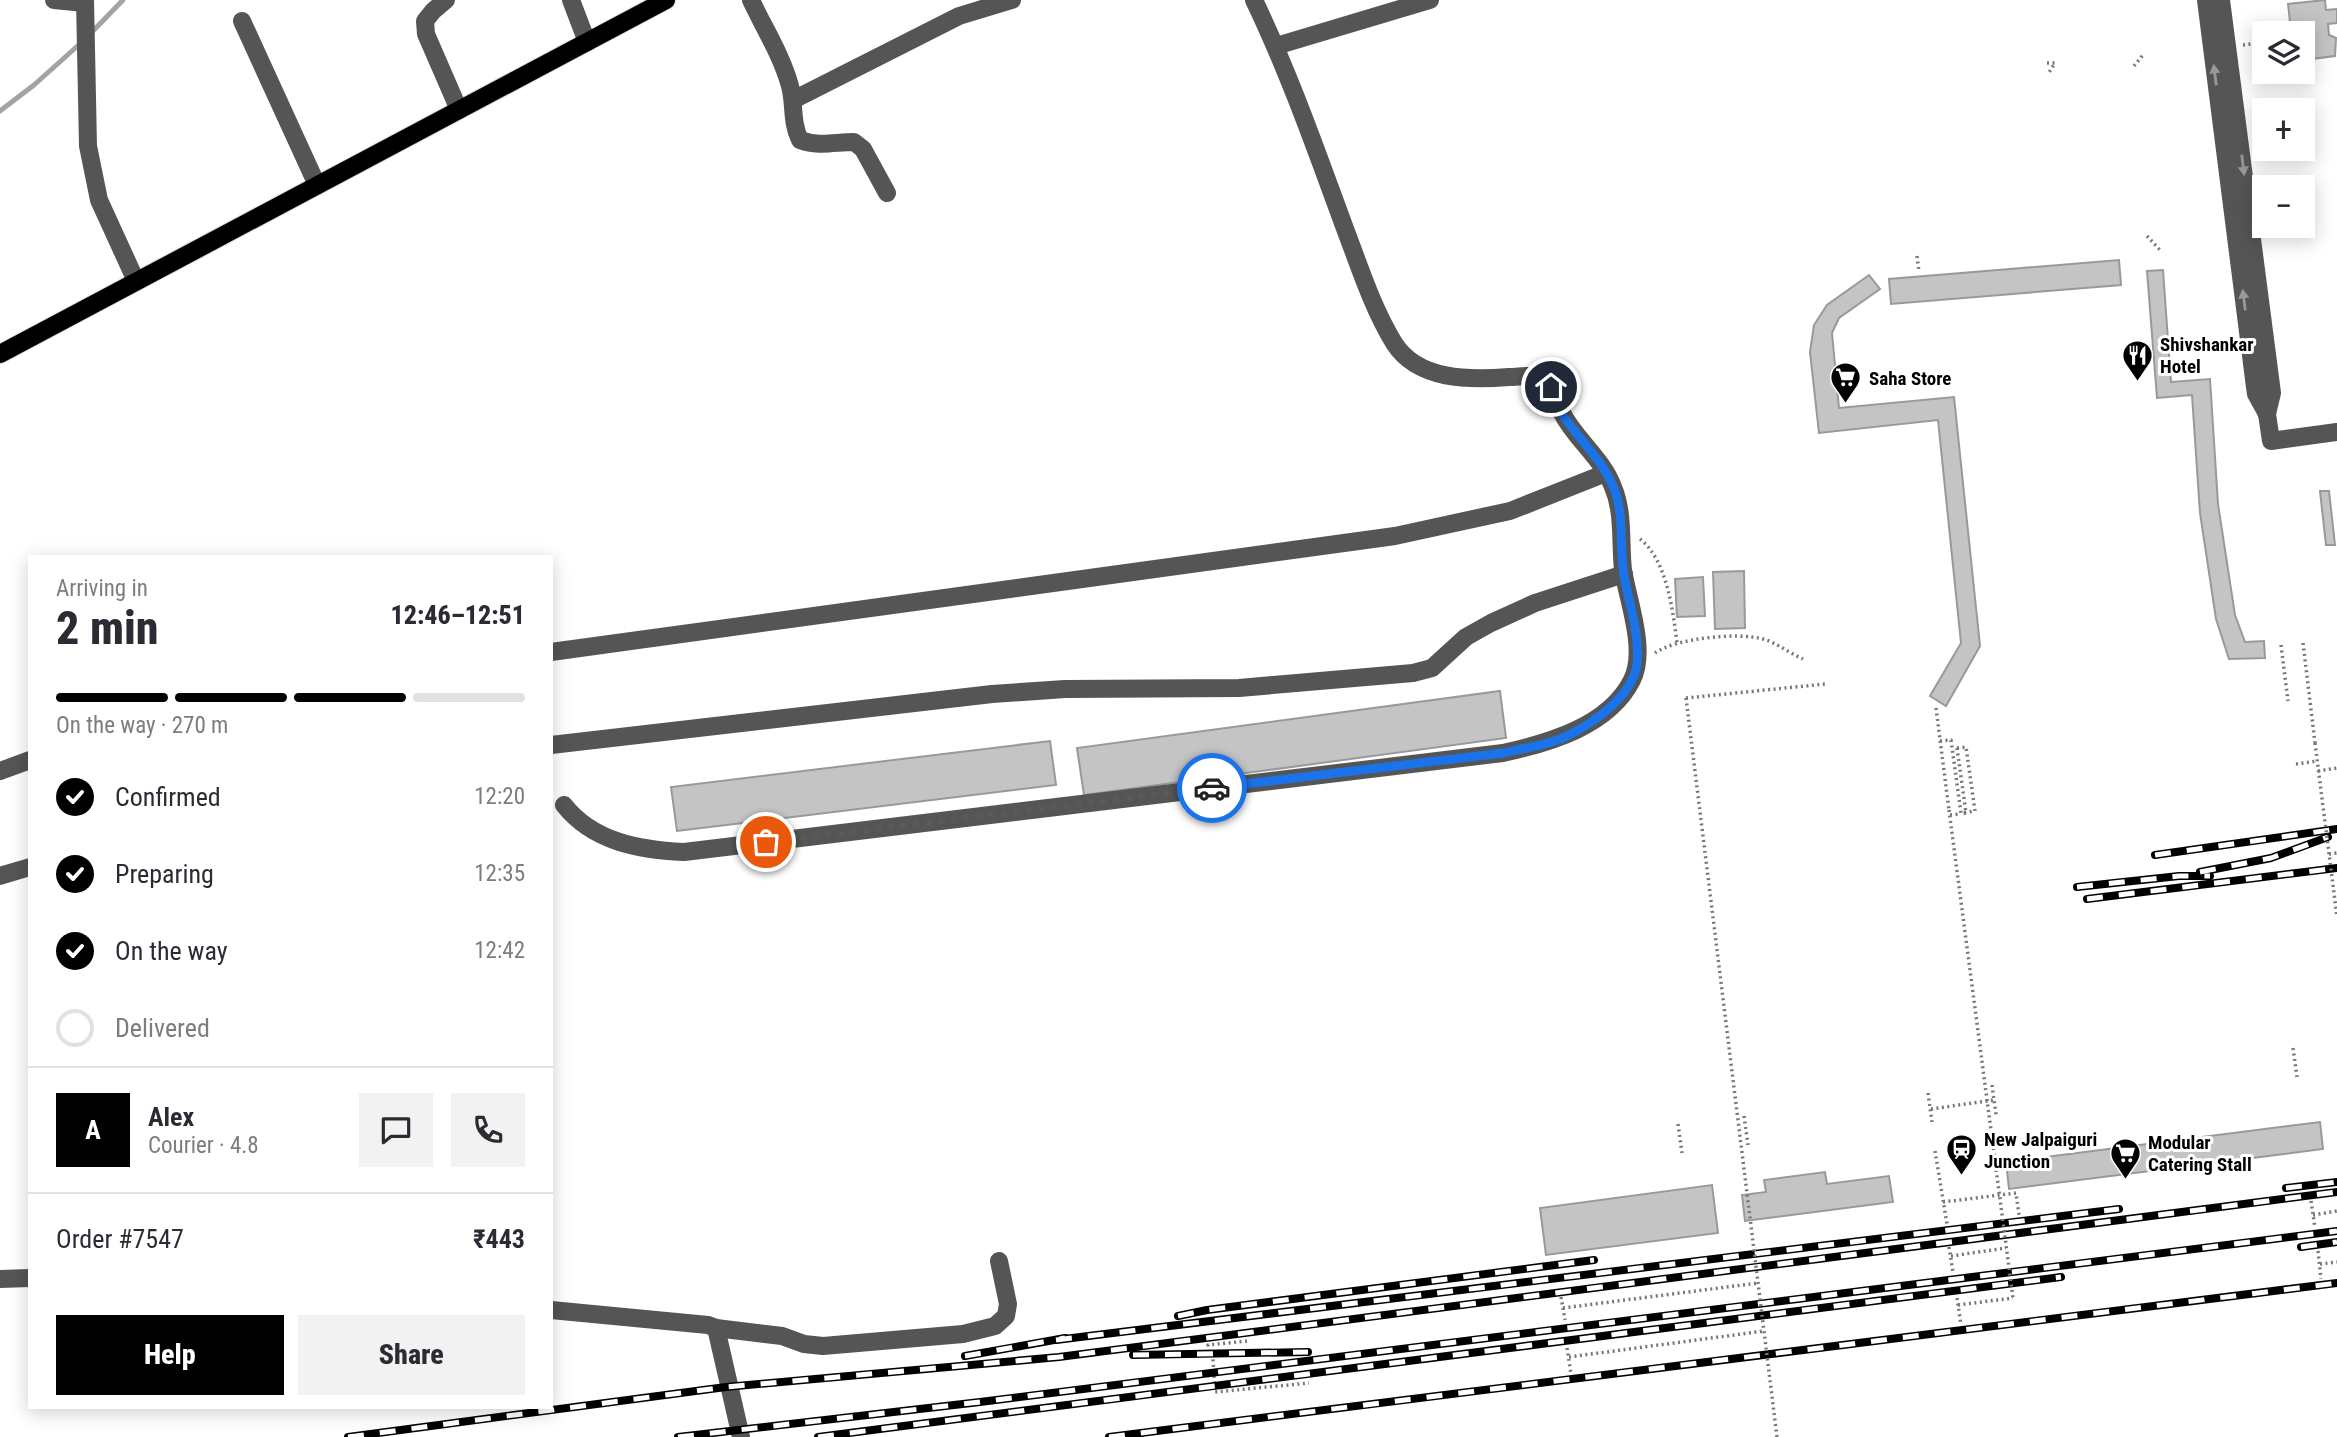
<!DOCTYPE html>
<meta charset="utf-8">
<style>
body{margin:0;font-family:"Roboto Condensed",sans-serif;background:#f2f2f3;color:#2b2b33;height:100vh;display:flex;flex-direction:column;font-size:26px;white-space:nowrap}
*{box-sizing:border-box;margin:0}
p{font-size:23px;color:#7c7c81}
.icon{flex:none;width:38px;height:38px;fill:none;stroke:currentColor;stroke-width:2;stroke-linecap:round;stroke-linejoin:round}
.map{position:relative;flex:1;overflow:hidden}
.details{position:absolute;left:28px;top:555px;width:525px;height:854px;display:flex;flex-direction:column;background:#fff;border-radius:0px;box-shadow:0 4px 18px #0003}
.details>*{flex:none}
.buttons{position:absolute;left:2252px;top:21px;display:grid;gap:14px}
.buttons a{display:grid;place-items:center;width:63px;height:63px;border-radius:0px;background:#fff;box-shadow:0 4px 18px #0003;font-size:35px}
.pin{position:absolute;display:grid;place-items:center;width:60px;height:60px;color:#fff;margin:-30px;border:4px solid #fff;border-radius:50%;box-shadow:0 2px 7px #0007}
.courier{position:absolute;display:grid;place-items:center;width:70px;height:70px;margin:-35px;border:5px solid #1a73e8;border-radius:50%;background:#fff;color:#222;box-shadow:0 2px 9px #0007}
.overview em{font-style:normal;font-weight:800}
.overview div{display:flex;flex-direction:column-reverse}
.overview{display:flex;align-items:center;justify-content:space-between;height:119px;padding:0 28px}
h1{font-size:46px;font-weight:800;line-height:52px}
.bar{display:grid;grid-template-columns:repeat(4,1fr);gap:10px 7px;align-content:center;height:84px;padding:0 28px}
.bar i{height:9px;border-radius:5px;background:#e1e1e2}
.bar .on{background:#000}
.bar p{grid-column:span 4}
.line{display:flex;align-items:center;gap:18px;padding:0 28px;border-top:2px solid #e1e1e2}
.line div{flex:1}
.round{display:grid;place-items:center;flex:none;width:74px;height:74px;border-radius:0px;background:#f2f2f3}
ol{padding:0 28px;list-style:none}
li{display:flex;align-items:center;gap:21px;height:77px}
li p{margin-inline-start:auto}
li .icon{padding:7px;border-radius:50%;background:#000;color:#fff;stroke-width:4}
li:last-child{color:#7c7c81}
li i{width:38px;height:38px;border:4px solid #e1e1e2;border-radius:50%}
.button{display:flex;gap:14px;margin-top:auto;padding:14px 28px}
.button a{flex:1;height:80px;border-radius:0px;background:#000;color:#fff;font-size:28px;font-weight:800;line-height:80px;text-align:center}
.button a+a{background:#f2f2f3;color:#2b2b33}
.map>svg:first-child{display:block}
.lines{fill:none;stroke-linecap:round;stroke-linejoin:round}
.stream{stroke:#a3a3a3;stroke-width:5}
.building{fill:#c4c4c4;stroke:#999;stroke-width:2}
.major-casing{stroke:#dbdbdb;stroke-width:20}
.path{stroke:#777;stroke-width:3.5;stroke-dasharray:2 3.5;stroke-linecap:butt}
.minor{stroke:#555;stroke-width:18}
.major{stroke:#000;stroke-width:18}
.rail-casing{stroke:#000;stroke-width:8}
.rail{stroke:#fff;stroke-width:5;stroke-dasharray:16;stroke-linecap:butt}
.path-bridge{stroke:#777;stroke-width:3.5;stroke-dasharray:2 3.5;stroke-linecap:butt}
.oneway{fill:#999}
.done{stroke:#595959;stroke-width:7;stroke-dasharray:0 12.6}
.route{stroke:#1a73e8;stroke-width:9}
.labels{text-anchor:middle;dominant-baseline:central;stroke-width:6;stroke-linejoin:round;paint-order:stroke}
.poi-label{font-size:19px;font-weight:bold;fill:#000;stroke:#fff;text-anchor:start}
</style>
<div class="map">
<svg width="2337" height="1437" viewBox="0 0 2337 1437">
<rect width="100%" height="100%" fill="#fff"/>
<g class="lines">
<g class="stream">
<path d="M91 33 123 0"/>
<path d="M0 111 34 85 82 42"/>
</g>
</g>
<g class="building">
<path d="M2325 0 2326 10 2337 9V23L2328 24 2329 35 2336 38 2335 56 2303 60V33H2284L2291 31 2288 4Z"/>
<path d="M2119 260 2121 285 1891 304 1889 279Z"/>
<path d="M2163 270 2171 382 2210 379 2218 504 2235 615 2245 642 2264 641 2265 658 2229 659 2216 619 2200 513 2192 395 2157 398 2147 271Z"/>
<path d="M1869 275 1880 289 1839 318 1832 333 1839 408 1954 397 1980 646 1946 706 1930 696 1961 643 1938 420 1819 433 1810 352 1814 325 1827 305Z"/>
<path d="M2320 491H2329L2335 545H2326Z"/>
<path d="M1744 571 1745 628 1715 629 1713 572Z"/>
<path d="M1703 577 1705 616 1677 617 1675 579Z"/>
<path d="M1500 691 1506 738 1084 795 1077 748Z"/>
<path d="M1050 741 1056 785 677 831 671 787Z"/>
<path d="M2320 1122 2323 1149 2009 1189 2006 1162Z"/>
<path d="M1825 1172 1827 1184 1889 1176 1893 1202 1745 1221 1742 1195 1766 1192 1764 1180Z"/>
<path d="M1712 1185 1718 1233 1546 1255 1540 1208Z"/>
</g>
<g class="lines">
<defs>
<path id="major" d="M0 354 666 0"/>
</defs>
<use href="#major" class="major-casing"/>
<g class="path">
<path d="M2243 45 2264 42"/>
<path d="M2047 63H2055L2048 74"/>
<path d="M2134 66 2143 55"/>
<path d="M2147 236 2160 250"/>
<path d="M1917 256 1919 272"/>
<path d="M1640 539C1667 560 1673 611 1677 643"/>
<path d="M2303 643 2315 743"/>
<path d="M2281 645 2288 701"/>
<path d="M1655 653C1676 638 1738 632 1763 639 1777 643 1789 653 1803 659"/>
<path d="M1686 698 1825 684"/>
<path d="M1936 708 1949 810"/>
<path d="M1940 741 1951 740 1961 813 1975 811 1966 747 1957 748"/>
<path d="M2296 764 2317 761"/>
<path d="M2318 771 2337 768"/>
<path d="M1950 815 1961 814"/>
<path d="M2329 854 2337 853"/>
<path d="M2293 1048 2297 1077"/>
<path d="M1992 1085 1996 1115"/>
<path d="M1928 1093 1932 1122"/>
<path d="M1931 1109 1994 1100"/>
<path d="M1744 1116 1748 1145"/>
<path d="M1678 1124 1682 1153"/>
<path d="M1935 1151 1947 1224"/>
<path d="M2311 1201 2315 1228"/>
<path d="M1943 1202 2016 1193 2019 1215"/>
<path d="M2313 1215 2337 1211"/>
<path d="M1949 1247 1953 1272"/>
<path d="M2318 1251 2321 1279"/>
<path d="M1951 1256 2006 1248"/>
<path d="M2320 1264 2337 1262"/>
<path d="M1561 1297 1565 1320"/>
<path d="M1957 1298 1961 1325"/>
<path d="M1958 1305 2013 1298"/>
<path d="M1563 1308 1758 1283"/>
<path d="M1247 1341 1208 1345 1209 1354 1213 1359 1215 1392 1309 1383"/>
<path d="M1567 1348 1571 1374"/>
<path d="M1569 1357 1764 1331"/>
</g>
<g class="minor">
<path d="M54 0 85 3"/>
<path d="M85 0 88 146 99 200 136 281"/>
<path d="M446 0 433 11 425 21 426 34 459 110"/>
<path d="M571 0 587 42"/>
<path d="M751 0C764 28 782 56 790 86 795 105 791 122 800 140 819 147 835 142 854 142L863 149 887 193"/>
<path d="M2206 0 2255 387 2256 394 2267 414"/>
<path d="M2221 0 2272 393 2267 414 2271 441 2337 432"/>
<path d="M242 21 317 185"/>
<path d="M1276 46 1430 0"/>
<path d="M793 100 959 16 1012 0"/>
<path d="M551 652 1395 536 1510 511 1606 473"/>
<path d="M551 745 992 694 1065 689 1239 688 1413 673 1432 668 1466 637 1491 623 1535 603 1624 574"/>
<path d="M0 771 30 760"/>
<path d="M564 805C593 842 640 850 684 852L1503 753C1549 743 1609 726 1632 680 1647 650 1628 601 1623 570 1620 543 1624 513 1613 487 1602 458 1576 440 1562 413 1556 403 1555 389 1546 380 1537 373 1520 377 1509 377 1470 380 1418 381 1394 343 1372 307 1359 265 1344 226 1316 150 1289 73 1254 0"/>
<path d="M0 876 30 867"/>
<path d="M0 1279 30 1278"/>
<path d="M551 1310 708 1325 716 1328 741 1437"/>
<path d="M716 1328 782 1336 804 1344 823 1346 963 1334 995 1326 1006 1316 1008 1304 999 1261"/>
</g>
<use href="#major" class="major"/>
<defs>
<g id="rail">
<path d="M2155 855 2337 829"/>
<path d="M2200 872 2271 858 2328 837"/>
<path d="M2077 887 2179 876H2210"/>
<path d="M2087 899 2337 868"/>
<path d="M2286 1188 2337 1182"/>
<path d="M2301 1247 2337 1242"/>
<path d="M1178 1316 1207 1310 1594 1260"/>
<path d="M1056 1340 2119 1209"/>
<path d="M1133 1355 1308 1352"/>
<path d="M965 1356 1065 1338"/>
<path d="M348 1437 726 1387 1059 1357 2337 1192"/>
<path d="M678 1437 980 1402 2337 1231"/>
<path d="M818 1437 2061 1277"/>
<path d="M1109 1437 2337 1283"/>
</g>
</defs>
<use href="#rail" class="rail-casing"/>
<use href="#rail" class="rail"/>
<g class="path-bridge">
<path d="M1686 698 1777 1437"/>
<path d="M2315 743 2337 917"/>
<path d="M1957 748 1966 813 1961 814"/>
<path d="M1949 810 2013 1298"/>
</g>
</g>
<defs><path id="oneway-solid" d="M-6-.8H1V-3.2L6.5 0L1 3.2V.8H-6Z" transform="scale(1.75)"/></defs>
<g class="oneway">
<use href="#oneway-solid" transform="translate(2215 75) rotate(-97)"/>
<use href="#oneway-solid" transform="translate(2243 165) rotate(83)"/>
<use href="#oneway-solid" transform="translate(2244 300) rotate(-97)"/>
</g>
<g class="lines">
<path class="done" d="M766 842 1212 788"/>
<path class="route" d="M1212 788 1503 753C1525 748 1549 745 1569 735 1595 722 1633 695 1637 664 1640 634 1629 604 1624 575 1619 546 1625 513 1613 486 1601 459 1580 440 1564 417 1558 408 1555 397 1551 387"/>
</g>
<defs>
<symbol id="restaurant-pin" viewBox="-11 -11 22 30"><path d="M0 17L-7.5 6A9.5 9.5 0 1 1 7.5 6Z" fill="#000" stroke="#fff"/><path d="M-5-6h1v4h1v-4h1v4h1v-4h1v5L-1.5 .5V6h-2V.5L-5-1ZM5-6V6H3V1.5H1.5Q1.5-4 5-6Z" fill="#fff"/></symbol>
<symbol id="supermarket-pin" viewBox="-11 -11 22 30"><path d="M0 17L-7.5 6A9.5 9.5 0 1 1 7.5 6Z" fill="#000" stroke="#fff"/><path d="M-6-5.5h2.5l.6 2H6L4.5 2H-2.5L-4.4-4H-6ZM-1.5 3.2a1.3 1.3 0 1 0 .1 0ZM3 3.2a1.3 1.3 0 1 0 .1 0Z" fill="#fff"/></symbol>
<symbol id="station-pin" viewBox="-11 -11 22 30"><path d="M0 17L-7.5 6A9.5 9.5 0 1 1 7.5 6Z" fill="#000" stroke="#fff"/><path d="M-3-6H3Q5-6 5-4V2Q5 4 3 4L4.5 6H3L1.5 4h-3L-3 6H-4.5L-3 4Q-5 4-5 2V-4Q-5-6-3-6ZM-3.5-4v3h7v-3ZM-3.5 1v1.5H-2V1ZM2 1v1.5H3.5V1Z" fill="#fff"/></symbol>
</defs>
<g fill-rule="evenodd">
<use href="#restaurant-pin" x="2120" y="338" width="35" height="47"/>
<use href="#supermarket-pin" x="1828" y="360" width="35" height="47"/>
<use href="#station-pin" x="1944" y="1132" width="35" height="47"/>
<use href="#supermarket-pin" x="2108" y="1136" width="35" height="47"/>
</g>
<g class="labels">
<g class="poi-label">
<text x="2160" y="344">Shivshankar<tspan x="2160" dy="22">Hotel</tspan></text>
<text x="1869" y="378">Saha Store</text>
<text x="1984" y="1139">New Jalpaiguri<tspan x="1984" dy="22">Junction</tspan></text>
<text x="2148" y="1142">Modular<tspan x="2148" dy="22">Catering Stall</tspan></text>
</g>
</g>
</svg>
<div class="buttons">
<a><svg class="icon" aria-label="layers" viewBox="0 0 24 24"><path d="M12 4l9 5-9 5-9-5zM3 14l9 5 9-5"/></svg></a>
<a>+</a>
<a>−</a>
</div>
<div class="pin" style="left:766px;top:842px;background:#ea580c"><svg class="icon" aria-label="bag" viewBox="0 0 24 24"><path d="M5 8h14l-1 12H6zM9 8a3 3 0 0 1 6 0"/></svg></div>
<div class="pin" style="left:1551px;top:387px;background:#1f2937"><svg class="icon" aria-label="home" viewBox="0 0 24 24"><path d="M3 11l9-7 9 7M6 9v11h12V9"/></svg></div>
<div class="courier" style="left:1212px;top:788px"><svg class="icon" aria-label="car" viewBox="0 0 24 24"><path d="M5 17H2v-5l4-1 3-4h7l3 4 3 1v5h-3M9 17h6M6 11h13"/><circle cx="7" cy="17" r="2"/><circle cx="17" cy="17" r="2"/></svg></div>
<section class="details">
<div class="overview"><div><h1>2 min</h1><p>Arriving in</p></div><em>12:46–12:51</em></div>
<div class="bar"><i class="on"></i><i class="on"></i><i class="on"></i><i></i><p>On the way · 270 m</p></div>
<ol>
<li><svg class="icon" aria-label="check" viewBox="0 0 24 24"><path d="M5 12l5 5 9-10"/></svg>Confirmed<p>12:20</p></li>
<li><svg class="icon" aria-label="check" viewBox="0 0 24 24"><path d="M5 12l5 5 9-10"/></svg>Preparing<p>12:35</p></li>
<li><svg class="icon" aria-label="check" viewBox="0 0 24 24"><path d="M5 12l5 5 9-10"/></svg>On the way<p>12:42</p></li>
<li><i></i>Delivered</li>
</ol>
<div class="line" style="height:126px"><b class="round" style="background:#000;color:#fff">A</b><div><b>Alex</b><p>Courier · 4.8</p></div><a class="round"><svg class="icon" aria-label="chat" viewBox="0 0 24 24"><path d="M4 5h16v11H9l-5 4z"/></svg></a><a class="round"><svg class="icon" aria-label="phone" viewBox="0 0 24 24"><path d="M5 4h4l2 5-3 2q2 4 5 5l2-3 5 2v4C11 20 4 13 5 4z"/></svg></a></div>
<div class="line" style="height:91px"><div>Order #7547</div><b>₹443</b></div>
<div class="button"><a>Help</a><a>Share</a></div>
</section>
</div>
